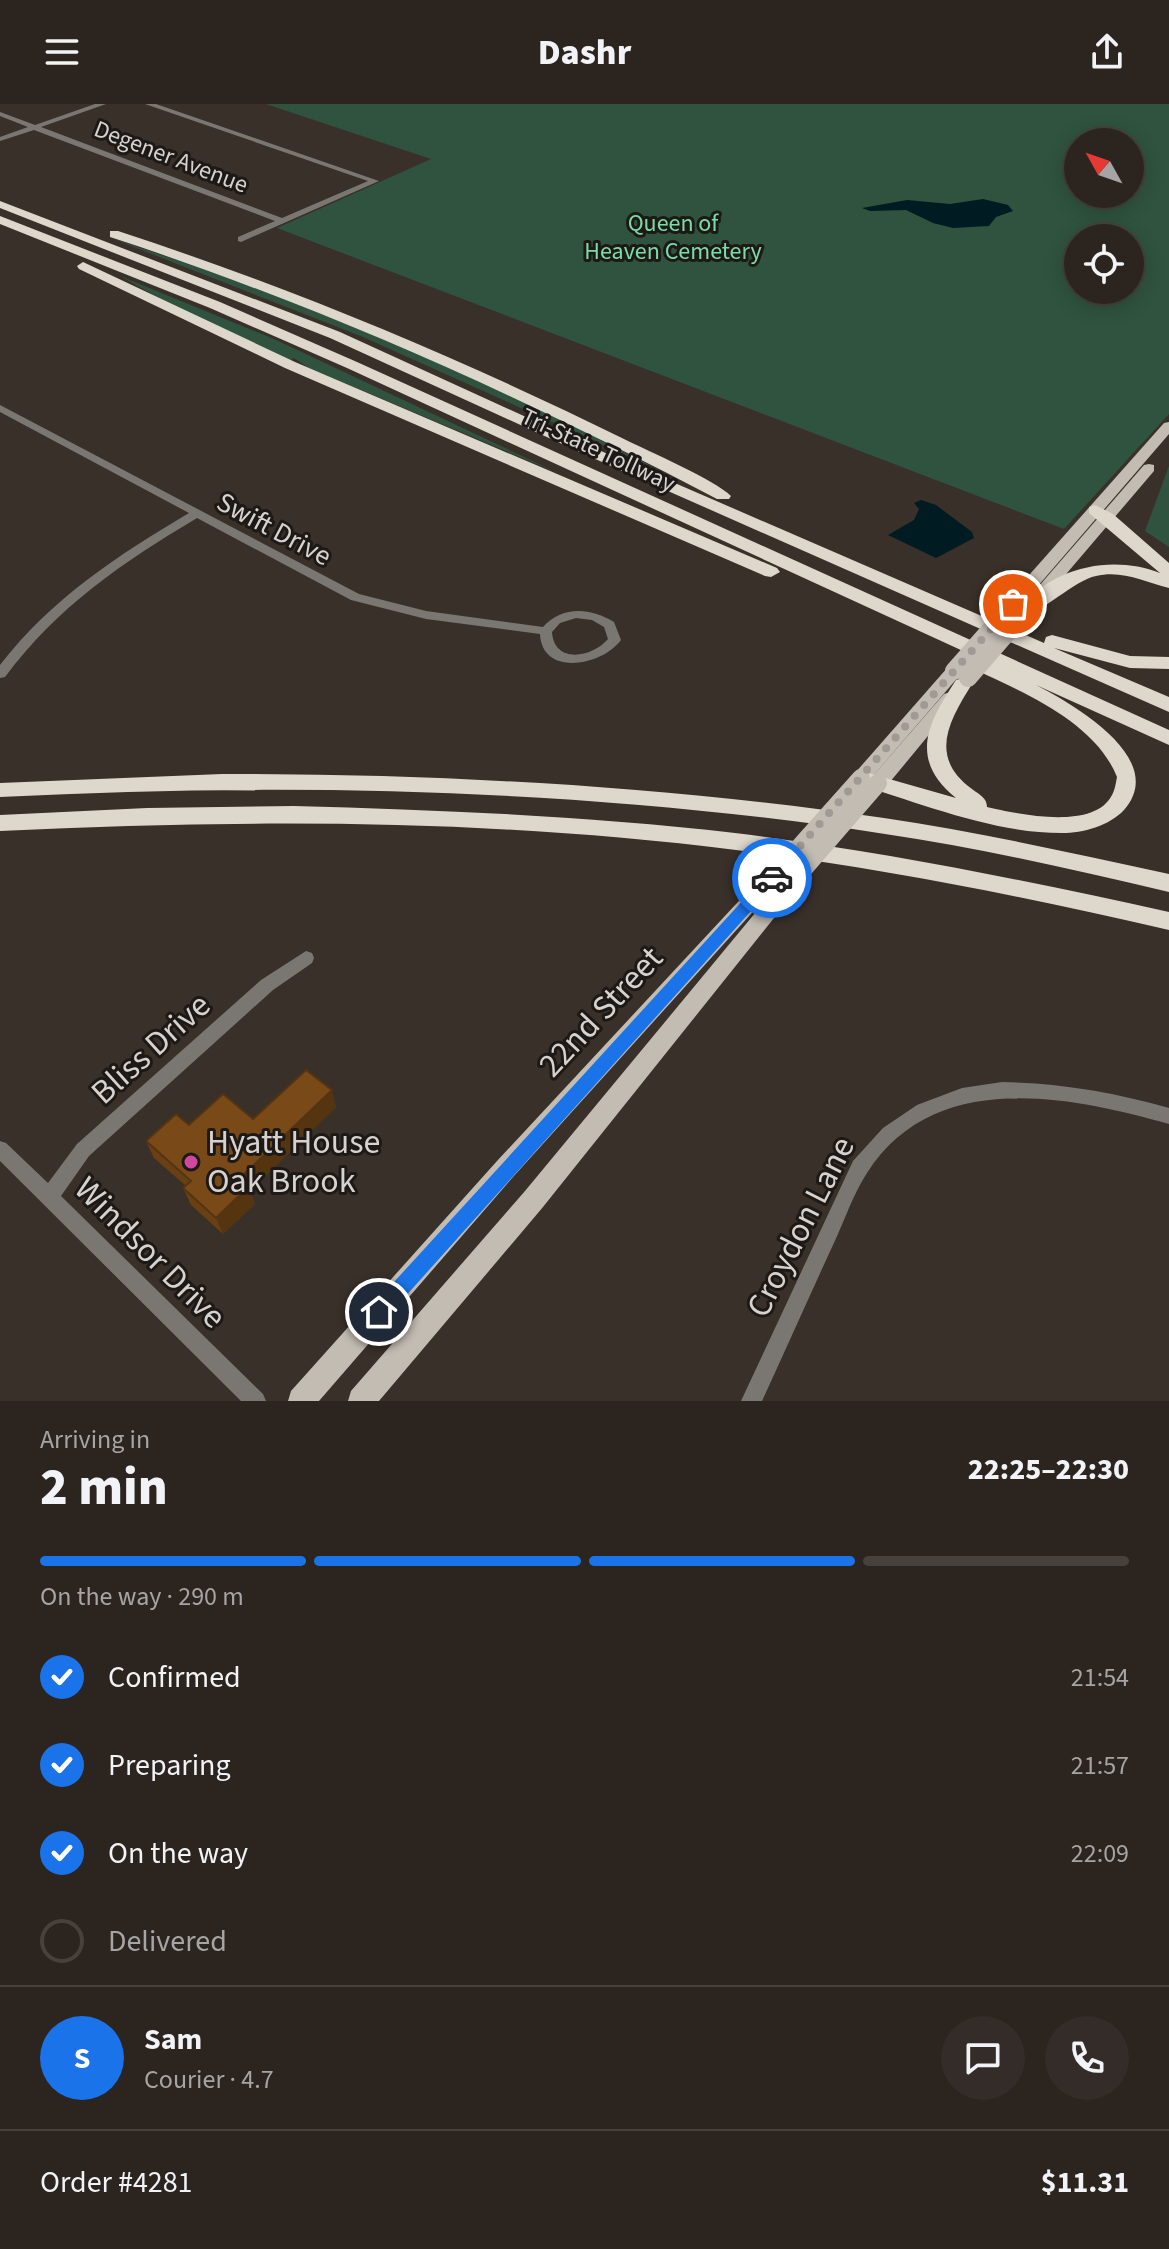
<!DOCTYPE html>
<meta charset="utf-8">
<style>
body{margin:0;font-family:"Source Sans 3",sans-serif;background:#332c28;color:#f1f3f6;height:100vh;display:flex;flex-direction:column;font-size:30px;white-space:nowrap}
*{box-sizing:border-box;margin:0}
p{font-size:26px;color:#a6a4a4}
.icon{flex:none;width:44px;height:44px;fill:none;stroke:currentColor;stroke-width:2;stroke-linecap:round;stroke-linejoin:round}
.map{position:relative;height:1297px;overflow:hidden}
.sheet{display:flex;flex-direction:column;background:#2b241f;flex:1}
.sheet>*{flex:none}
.needle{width:52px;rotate:310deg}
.buttons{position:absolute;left:1064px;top:24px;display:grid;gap:16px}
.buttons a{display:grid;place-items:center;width:80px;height:80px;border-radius:50%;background:#2b241f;box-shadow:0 4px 20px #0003,0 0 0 2px #47413d;font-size:40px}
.pin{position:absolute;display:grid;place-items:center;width:68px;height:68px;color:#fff;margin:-34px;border:4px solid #fff;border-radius:50%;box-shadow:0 2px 8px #0007}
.courier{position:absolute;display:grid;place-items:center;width:80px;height:80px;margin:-40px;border:6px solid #1a73e8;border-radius:50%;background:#fff;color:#222;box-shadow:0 2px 10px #0007}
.summary em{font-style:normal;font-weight:800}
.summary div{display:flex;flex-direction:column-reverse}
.summary{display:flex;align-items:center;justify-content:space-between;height:136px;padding:0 40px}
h1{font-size:52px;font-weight:800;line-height:60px}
.bar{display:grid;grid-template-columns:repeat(4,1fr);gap:12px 8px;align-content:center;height:96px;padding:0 40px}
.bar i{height:10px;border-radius:6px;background:#47413d}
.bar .current{background:#1a73e8}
.bar p{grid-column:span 4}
.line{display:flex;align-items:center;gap:20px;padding:0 40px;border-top:2px solid #47413d}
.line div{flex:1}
.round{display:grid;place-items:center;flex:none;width:84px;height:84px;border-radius:42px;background:#332c28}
ol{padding:0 40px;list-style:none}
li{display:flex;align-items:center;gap:24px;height:88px}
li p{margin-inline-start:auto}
li .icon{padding:8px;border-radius:50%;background:#1a73e8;color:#fff;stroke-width:4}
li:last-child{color:#a6a4a4}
li i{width:44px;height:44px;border:4px solid #47413d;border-radius:50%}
header{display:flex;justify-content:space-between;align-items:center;height:104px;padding:0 40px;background:#2b241f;font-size:36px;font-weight:800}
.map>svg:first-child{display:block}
.green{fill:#2f533f;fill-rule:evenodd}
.water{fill:#001b21}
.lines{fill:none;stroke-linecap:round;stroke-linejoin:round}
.minor{fill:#7a7773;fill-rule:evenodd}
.major{fill:#c2bcb2;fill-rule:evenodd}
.highway{fill:#ded7cc;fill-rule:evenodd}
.major-bridge{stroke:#c2bcb2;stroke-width:18}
.wall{fill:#684014}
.shaded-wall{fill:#553410}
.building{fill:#794a17;stroke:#553410;stroke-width:2}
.route{fill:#1a73e8}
.done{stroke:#a09994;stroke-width:8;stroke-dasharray:0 14.4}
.hotel-dot{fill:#d1479c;stroke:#1d1916;stroke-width:3}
.labels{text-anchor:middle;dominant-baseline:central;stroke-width:6;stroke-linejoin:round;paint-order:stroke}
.far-street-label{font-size:24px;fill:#d8d2ce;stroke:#1d1916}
.far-park-label{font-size:24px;fill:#7bdca6;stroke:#1d1916}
.street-label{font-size:28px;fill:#d8d2ce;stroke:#1d1916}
.near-street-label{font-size:34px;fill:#d8d2ce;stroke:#1d1916}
.near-poi-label{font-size:34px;fill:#d8d2ce;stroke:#1d1916;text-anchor:start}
</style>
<header><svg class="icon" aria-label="menu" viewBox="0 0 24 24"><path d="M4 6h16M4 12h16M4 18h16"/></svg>Dashr<svg class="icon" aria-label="share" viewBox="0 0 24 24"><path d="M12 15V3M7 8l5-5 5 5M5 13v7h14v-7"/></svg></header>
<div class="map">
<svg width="1169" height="1297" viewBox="0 0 1169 1297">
<rect width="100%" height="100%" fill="#393029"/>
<g class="green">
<path d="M266 0H1169V310L1064 425 277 124 431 55ZM1078 38H1130V90H1078ZM1078 134H1130V186H1078Z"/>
<path d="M111 134 265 186 362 227 367 225 521 295 661 367 363 233Z"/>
<path d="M120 172 274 235 558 369 309 264 294 254 289 257 177 204Z"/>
<path d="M1169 362V443L1145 427Z"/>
</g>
<g class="water">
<path d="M983 95 1008 101 1013 107 996 113 989 122 953 124 933 119 906 106 870 107 862 104 907 96 950 100Z"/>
<path d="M921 396 936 401 972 428 974 434 936 454 888 431 914 416 919 405 914 399Z"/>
</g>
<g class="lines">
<g class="minor">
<path d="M95 0H106L41 23 282 114 368 77 145 0H156L379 77 241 138 238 137V133L275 117 34 26 0 37V33L28 23 0 12V8L35 21Z"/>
<path d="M0 301 359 490 426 507 543 523C563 501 591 504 614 518L621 536C602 562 542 573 540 530L426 515 351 496 197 414C122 459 58 502 5 573L0 574V561C51 495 118 451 189 409L0 308ZM576 514 592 516 604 523 608 535C592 554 554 560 552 528L560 519Z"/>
<path d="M306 847 312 849 314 854 312 859 273 886 89 1052 61 1092 263 1290 266 1297H241L0 1057V1037L6 1039 48 1079 77 1040 261 876Z"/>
<path d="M1002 978C1060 979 1113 988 1169 1004V1020C1069 992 934 964 867 1069 853 1090 844 1118 833 1141 809 1193 786 1245 762 1297H741L853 1057 883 1024 917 1001 962 984Z"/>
</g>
<g class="major">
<path d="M1169 318V330L1019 504H1007L1005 500 1007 496 1164 319Z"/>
<path d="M1149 360 1154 361V367L1044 496H1032L1030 493 1032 490 1144 361Z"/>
<path d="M954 561 962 567 960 571 867 679H855L852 674 855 669 948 563Z"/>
<path d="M950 588 956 590 959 594 956 598 885 684H871L869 679 871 674 944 590Z"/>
<path d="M770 768 777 771 780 776 777 781 513 1073 319 1297H288L291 1287 497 1057 763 771Z"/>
<path d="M787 776 794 779 797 784 794 789 543 1103 379 1297H348L351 1287 525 1087 780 779Z"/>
</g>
<g class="highway">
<path d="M0 97 340 228 594 344 1044 539 1046 533 1052 531 1130 552 1169 553V565L1130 564 1054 544 1169 593V608L584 350 330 234 0 104Z"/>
<path d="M0 112 220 198 357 258 1169 626V641L1036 581C1073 600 1169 655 1124 706 1109 722 1083 729 1062 729 992 729 920 699 854 679L851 674 854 669 861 667 956 694C908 655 928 619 956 576L963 574 972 580C949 617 928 653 972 685 980 691 987 694 987 703 1017 710 1094 727 1112 691 1115 686 1116 678 1117 673 1093 613 1012 584 957 557L955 553 963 547 347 264 210 204 0 120Z"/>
<path d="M110 127H118C292 184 460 254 624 335 648 347 715 376 731 392L729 395H717C521 292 321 202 110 133Z"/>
<path d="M83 158 295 258 777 464 780 468 771 473 765 472 285 264 79 165 77 162Z"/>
<path d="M1095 401 1113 410 1169 459V484C1144 478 1123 466 1096 472 1074 476 1037 514 1021 510L1018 506C1051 463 1112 450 1160 469L1089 409V403Z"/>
<path d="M222 670C444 670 665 682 884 714 980 728 1075 750 1169 770V788C1075 766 981 744 885 730 592 685 296 678 0 693V679Z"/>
<path d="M294 702C442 706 588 712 735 729 881 747 1025 776 1169 808V826C1026 793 882 764 736 746 491 715 246 715 0 727V711L147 704Z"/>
</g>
<g class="major-bridge">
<path d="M954 567 1013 500"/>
<path d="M968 574 1027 506"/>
<path d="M770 776 861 674"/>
<path d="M787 784 878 679"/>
</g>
</g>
<path class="wall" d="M336 1003 250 1087 255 1100 223 1130 191 1101 183 1084 186 1082 154 1054 146 1037 189 1021 253 1015Z"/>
<path class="shaded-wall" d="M332 986 336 1003 250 1087 255 1100 223 1130 216 1114 239 1075Z"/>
<path class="building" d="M306 966 332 986 239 1075 248 1083 216 1114 183 1084 191 1077 146 1037 176 1010 189 1021 223 990 253 1015Z"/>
<path class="route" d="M772 768 777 770V778L386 1214 379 1217 373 1214 370 1208 373 1201 767 770Z"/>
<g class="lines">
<path class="done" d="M772 774 1013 500"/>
</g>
<circle class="hotel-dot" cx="191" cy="1058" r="8"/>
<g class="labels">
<g class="far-street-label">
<text transform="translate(171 53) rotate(21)">Degener Avenue</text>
<text transform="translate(598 346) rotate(25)">Tri-State Tollway</text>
</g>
<g class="far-park-label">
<text x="673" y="119">Queen of<tspan x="673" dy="28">Heaven Cemetery</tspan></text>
</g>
<g class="street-label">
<text transform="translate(274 425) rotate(28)">Swift Drive</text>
</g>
<g class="near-street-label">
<text transform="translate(601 908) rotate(-47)">22nd Street</text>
<text transform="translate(151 945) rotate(-42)">Bliss Drive</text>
<text transform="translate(801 1123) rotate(-63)">Croydon Lane</text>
<text transform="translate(150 1149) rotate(45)">Windsor Drive</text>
</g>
<g class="near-poi-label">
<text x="207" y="1038">Hyatt House<tspan x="207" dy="39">Oak Brook</tspan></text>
</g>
</g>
</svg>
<div class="buttons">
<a><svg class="needle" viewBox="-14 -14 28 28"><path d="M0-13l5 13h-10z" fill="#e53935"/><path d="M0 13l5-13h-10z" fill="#a6a4a4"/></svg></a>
<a><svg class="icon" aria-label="locate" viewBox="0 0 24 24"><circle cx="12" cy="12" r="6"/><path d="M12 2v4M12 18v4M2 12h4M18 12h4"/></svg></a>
</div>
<div class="pin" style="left:1013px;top:500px;background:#ea580c"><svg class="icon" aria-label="bag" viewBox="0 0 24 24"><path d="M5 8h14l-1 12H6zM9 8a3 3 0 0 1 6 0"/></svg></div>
<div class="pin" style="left:379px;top:1208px;background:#1f2937"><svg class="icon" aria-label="home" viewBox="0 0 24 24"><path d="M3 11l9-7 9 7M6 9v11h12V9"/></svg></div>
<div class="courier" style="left:772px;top:774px"><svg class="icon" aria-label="car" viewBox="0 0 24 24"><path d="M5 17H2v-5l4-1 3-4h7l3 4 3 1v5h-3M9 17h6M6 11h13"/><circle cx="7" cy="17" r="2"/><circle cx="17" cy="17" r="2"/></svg></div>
</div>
<section class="sheet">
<div class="summary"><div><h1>2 min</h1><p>Arriving in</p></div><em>22:25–22:30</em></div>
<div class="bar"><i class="current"></i><i class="current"></i><i class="current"></i><i></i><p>On the way · 290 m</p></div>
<ol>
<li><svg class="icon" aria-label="check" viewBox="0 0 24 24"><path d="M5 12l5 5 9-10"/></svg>Confirmed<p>21:54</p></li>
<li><svg class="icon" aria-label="check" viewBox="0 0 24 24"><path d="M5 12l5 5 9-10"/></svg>Preparing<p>21:57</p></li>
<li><svg class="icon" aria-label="check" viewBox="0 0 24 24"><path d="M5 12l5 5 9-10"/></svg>On the way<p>22:09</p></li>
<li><i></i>Delivered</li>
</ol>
<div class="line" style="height:144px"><b class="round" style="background:#1a73e8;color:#fff">S</b><div><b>Sam</b><p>Courier · 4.7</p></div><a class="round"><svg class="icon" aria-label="chat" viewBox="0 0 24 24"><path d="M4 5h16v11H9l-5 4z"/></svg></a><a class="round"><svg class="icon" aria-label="phone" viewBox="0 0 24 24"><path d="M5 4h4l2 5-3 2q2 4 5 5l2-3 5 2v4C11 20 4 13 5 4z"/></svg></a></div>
<div class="line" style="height:104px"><div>Order #4281</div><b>$11.31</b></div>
</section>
